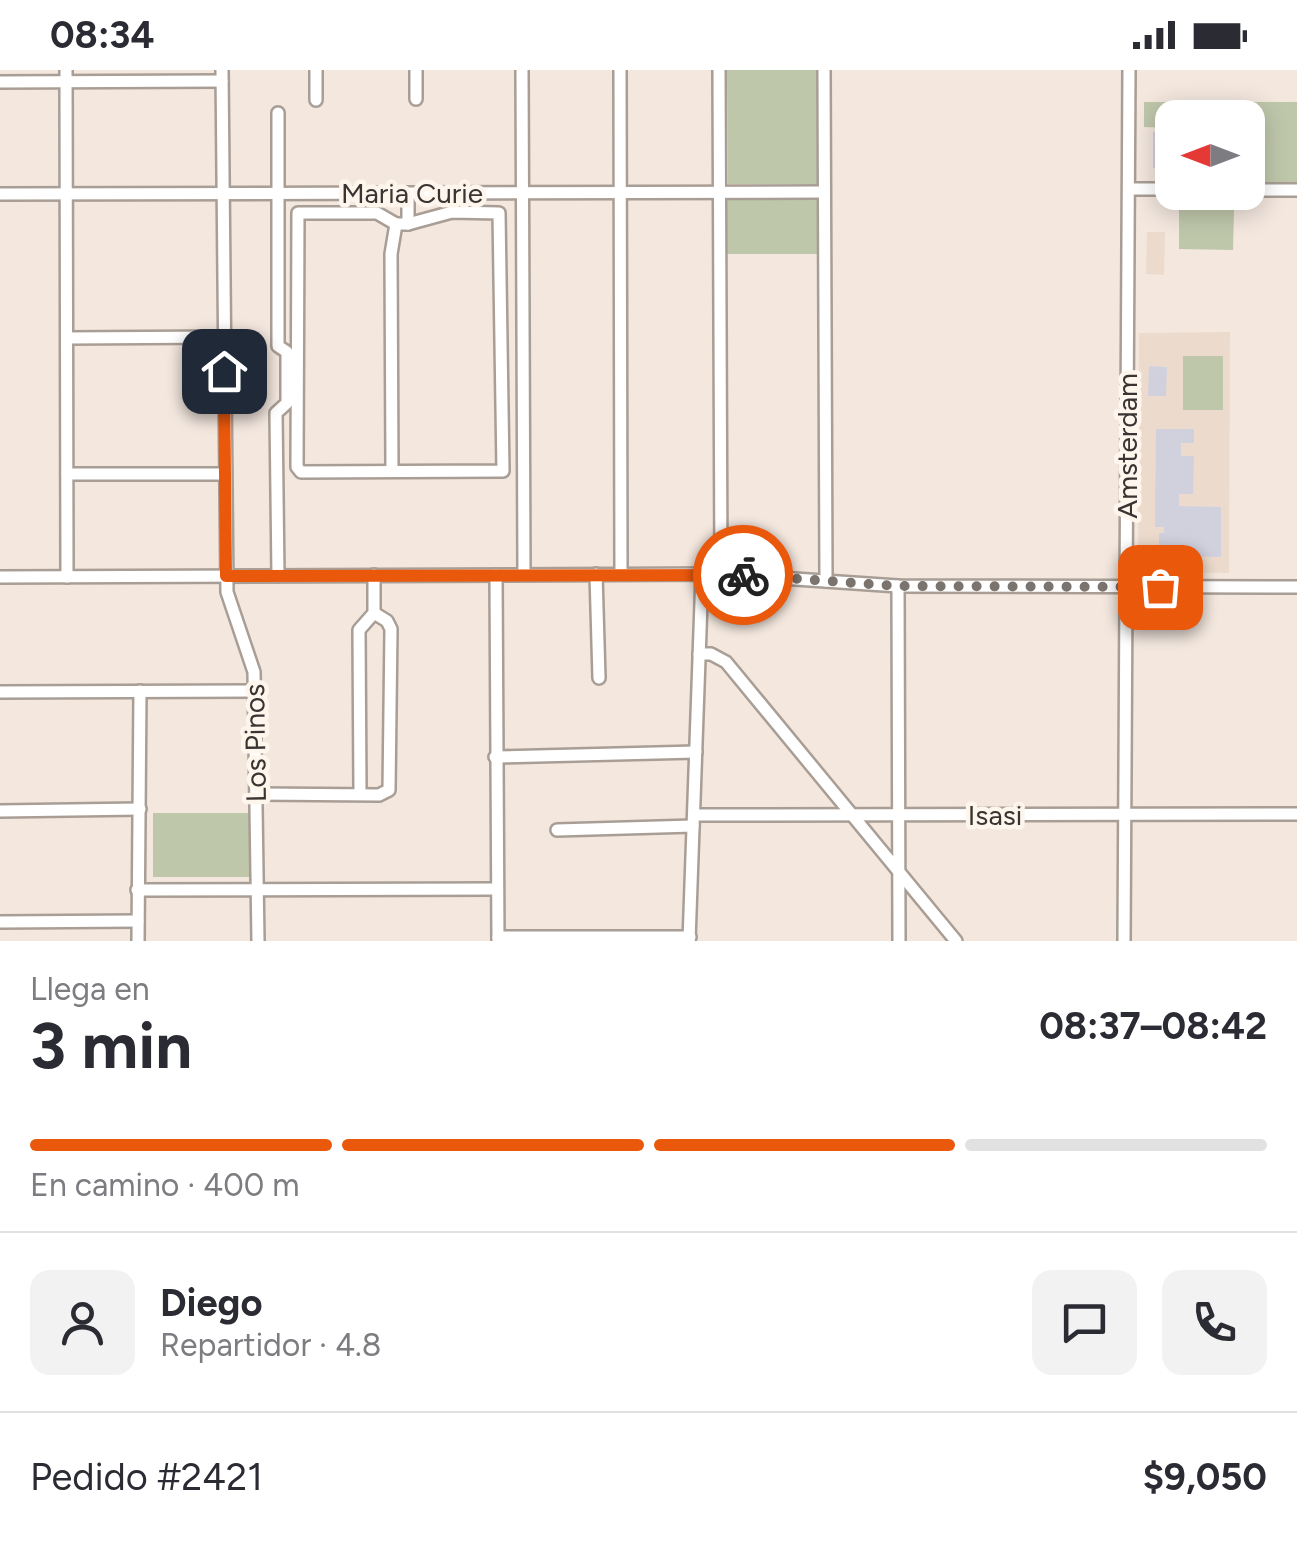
<!DOCTYPE html>
<html lang="es">
<meta charset="utf-8">
<style>
body{margin:0;font-family:Figtree,sans-serif;background:#f2f2f3;color:#2b2b33;height:100vh;display:flex;flex-direction:column;font-size:38px;white-space:nowrap}
*{box-sizing:border-box;margin:0}
p{font-size:32px;color:#7c7c81}
.icon{flex:none;width:55px;height:55px;fill:none;stroke:currentColor;stroke-width:2;stroke-linecap:round;stroke-linejoin:round}
.map{position:relative;height:871px;overflow:hidden}
.details{display:flex;flex-direction:column;background:#fff;flex:1}
.details>*{flex:none}
.needle{width:65px;rotate:270deg}
.controls{position:absolute;left:1155px;top:30px;display:grid;gap:20px}
.controls a{display:grid;place-items:center;width:110px;height:110px;border-radius:20px;background:#fff;box-shadow:0 5px 25px #0003;font-size:50px}
.pin{position:absolute;display:grid;place-items:center;width:85px;height:85px;color:#fff;margin:-42px;border-radius:20px;box-shadow:0 5px 15px #0006}
.courier{position:absolute;display:grid;place-items:center;width:100px;height:100px;margin:-50px;border:8px solid #ea580c;border-radius:50%;background:#fff;color:#222;box-shadow:0 2px 12px #0007}
.headline em{font-style:normal;font-weight:700}
.headline div{display:flex;flex-direction:column-reverse}
.headline{display:flex;align-items:center;justify-content:space-between;height:170px;padding:0 30px}
h1{font-size:65px;font-weight:700;line-height:75px}
.bar{display:grid;grid-template-columns:repeat(4,1fr);gap:15px 10px;align-content:center;height:120px;padding:0 30px}
.bar i{height:12px;border-radius:8px;background:#e1e1e2}
.bar .current{background:#ea580c}
.bar p{grid-column:span 4}
.line{display:flex;align-items:center;gap:25px;padding:0 30px;border-top:2px solid #e1e1e2}
.line div{flex:1}
.round{display:grid;place-items:center;flex:none;width:105px;height:105px;border-radius:20px;background:#f2f2f3}
.status{display:flex;justify-content:space-between;align-items:center;height:70px;padding:0 50px;background:#fff;direction:ltr}
.status svg{height:28px;fill:currentColor}
.map>svg:first-child{display:block}
.built{fill:#ecdbcc}
.green{fill:#bfc7ab}
.building{fill:#d1d1de}
.lines{fill:none;stroke-linecap:round;stroke-linejoin:round}
.street-casing{stroke:#a99e95;stroke-width:16}
.street{stroke:#fff;stroke-width:11}
.done{stroke:#7a736e;stroke-width:10;stroke-dasharray:0 18}
.route{stroke:#ea580c;stroke-width:12}
.labels{text-anchor:middle;dominant-baseline:central;stroke-width:9;stroke-linejoin:round;paint-order:stroke}
.street-label{font-size:28px;fill:#393431;stroke:#fef5ed}
</style>
<div class="status"><b>08:34</b><svg viewBox="0 0 49 12"><path d="M0 12V9h3v3zM5 12V6h3v6zM10 12V3h3v9zM15 12V0h3v12zM26 1h20v11H26zM47 4h2v5h-2z"/></svg></div>
<div class="map">
<svg width="1297" height="871" viewBox="0 0 1297 871">
<rect width="100%" height="100%" fill="#f3e7de"/>
<g class="built">
<path d="M1147 162H1165L1164 205 1146 204Z"/>
<path d="M1230 262 1229 503 1138 502 1139 263Z"/>
</g>
<g class="green">
<path d="M727 0H818V114H728Z"/>
<path d="M1144 32H1297V116H1248V48H1172V58L1144 57Z"/>
<path d="M725 128H821L820 184H724Z"/>
<path d="M1179 139 1234 140 1233 180 1179 179Z"/>
<rect x="1183" y="286" width="40" height="54"/>
<rect x="153" y="743" width="96" height="64"/>
</g>
<g class="building">
<path d="M1153 62H1170L1169 98H1153Z"/>
<path d="M1149 296 1167 297 1166 326H1148Z"/>
<path d="M1156 359H1194V373H1181V386H1194L1193 424H1179V436L1221 437V487L1175 486V484L1164 483 1165 477H1159V463H1164V457H1155Z"/>
</g>
<g class="lines">
<defs>
<g id="street">
<path d="M66 0 67 507"/>
<path d="M222 0 227 522 254 602 258 871"/>
<path d="M316 0V30"/>
<path d="M416 0V29"/>
<path d="M522 0 524 504"/>
<path d="M620 0 621 504"/>
<path d="M719 0 721 504"/>
<path d="M824 0 826 511"/>
<path d="M0 12 222 11"/>
<path d="M278 43V276L287 282V333L276 343 278 506"/>
<path d="M1129 119H1172"/>
<path d="M1248 120H1297"/>
<path d="M0 124 824 122"/>
<path d="M396 154 377 143H298L297 397 301 402 503 401 499 143 452 142 408 154"/>
<path d="M67 268 224 267"/>
<path d="M392 401 391 184 396 154H408V124"/>
<path d="M67 404H225"/>
<path d="M596 504 599 608"/>
<path d="M496 505 498 871"/>
<path d="M0 507 721 504 898 516 1297 517"/>
<path d="M898 516 899 871"/>
<path d="M699 584H711L726 592 956 871"/>
<path d="M0 622 254 621"/>
<path d="M495 687 696 682"/>
<path d="M360 723 359 560 374 543V505"/>
<path d="M257 724 379 725 389 720 391 559 387 551 374 543"/>
<path d="M0 741 140 739"/>
<path d="M694 745 1297 744"/>
<path d="M557 760 693 756"/>
<path d="M137 820 496 819"/>
<path d="M0 852 138 851"/>
<path d="M498 867H690"/>
<path d="M138 871 140 621"/>
<path d="M689 871 702 504"/>
<path d="M1124 871 1129 0"/>
</g>
</defs>
<use href="#street" class="street-casing"/>
<use href="#street" class="street"/>
</g>
<g class="lines">
<path class="done" d="M743 505 898 516 1160 517"/>
<path class="route" d="M224 301 226 506 743 505"/>
</g>
<g class="labels">
<g class="street-label">
<text x="412" y="123">Maria Curie</text>
<text transform="translate(1127 376) rotate(-90)">Amsterdam</text>
<text transform="translate(255 673) rotate(-91)">Los Pinos</text>
<text x="995" y="745">Isasi</text>
</g>
</g>
</svg>
<div class="controls">
<a><svg class="needle" viewBox="-14 -14 28 28"><path d="M0-13l5 13h-10z" fill="#e53935"/><path d="M0 13l5-13h-10z" fill="#7c7c81"/></svg></a>
</div>
<div class="pin" style="left:1160px;top:517px;background:#ea580c"><svg class="icon" aria-label="bag" viewBox="0 0 24 24"><path d="M5 8h14l-1 12H6zM9 8a3 3 0 0 1 6 0"/></svg></div>
<div class="pin" style="left:224px;top:301px;background:#1f2937"><svg class="icon" aria-label="home" viewBox="0 0 24 24"><path d="M3 11l9-7 9 7M6 9v11h12V9"/></svg></div>
<div class="courier" style="left:743px;top:505px"><svg class="icon" aria-label="bike" viewBox="0 0 24 24"><circle cx="6" cy="16" r="4"/><circle cx="18" cy="16" r="4"/><path d="M6 16l4-8h5l3 8M10 8l3 8H6M13 5h3"/></svg></div>
</div>
<section class="details">
<div class="headline"><div><h1>3 min</h1><p>Llega en</p></div><em>08:37–08:42</em></div>
<div class="bar"><i class="current"></i><i class="current"></i><i class="current"></i><i></i><p>En camino · 400 m</p></div>
<div class="line" style="height:180px"><a class="round"><svg class="icon" aria-label="person" viewBox="0 0 24 24"><circle cx="12" cy="8" r="4"/><path d="M4 21q1-7 8-7t8 7"/></svg></a><div><b>Diego</b><p>Repartidor · 4.8</p></div><a class="round"><svg class="icon" aria-label="chat" viewBox="0 0 24 24"><path d="M4 5h16v11H9l-5 4z"/></svg></a><a class="round"><svg class="icon" aria-label="phone" viewBox="0 0 24 24"><path d="M5 4h4l2 5-3 2q2 4 5 5l2-3 5 2v4C11 20 4 13 5 4z"/></svg></a></div>
<div class="line" style="height:130px"><div>Pedido #2421</div><b>$9,050</b></div>
</section>
